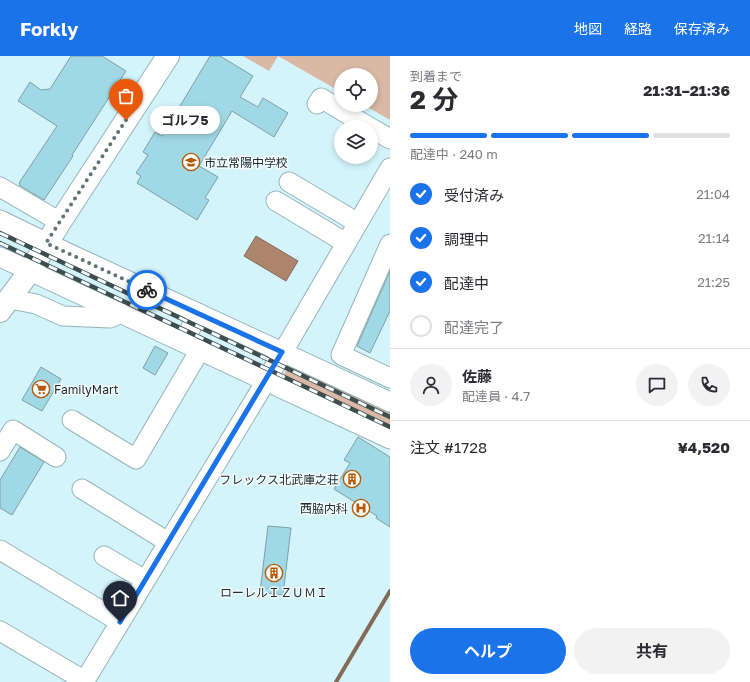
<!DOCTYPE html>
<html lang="ja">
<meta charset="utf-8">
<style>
body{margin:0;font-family:"Golos Text","Noto Sans JP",sans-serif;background:#f2f2f3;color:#2b2b33;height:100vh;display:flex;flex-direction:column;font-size:15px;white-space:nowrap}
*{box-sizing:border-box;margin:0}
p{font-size:13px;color:#7c7c81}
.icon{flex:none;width:22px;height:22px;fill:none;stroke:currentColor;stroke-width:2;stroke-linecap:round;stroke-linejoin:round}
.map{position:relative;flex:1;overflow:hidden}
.side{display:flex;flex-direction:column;background:#fff;width:360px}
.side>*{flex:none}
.tools{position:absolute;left:334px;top:12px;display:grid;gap:8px}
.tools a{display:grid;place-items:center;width:44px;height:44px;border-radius:50%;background:#fff;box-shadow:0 2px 6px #0003;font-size:20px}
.pin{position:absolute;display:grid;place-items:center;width:34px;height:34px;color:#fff;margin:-41px -17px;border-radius:50% 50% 50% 0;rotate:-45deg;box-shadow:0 0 4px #0007}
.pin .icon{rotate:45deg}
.courier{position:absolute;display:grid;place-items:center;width:40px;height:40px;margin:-20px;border:3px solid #1a73e8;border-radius:50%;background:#fff;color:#222;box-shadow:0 1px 5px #0007}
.bubble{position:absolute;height:28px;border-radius:14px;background:#fff;box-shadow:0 2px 6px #0003;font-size:13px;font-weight:700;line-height:28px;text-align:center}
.overview em{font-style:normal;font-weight:700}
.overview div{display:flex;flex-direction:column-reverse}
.overview{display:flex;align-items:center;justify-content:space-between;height:68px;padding:0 20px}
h1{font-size:26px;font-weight:700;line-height:30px}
.bar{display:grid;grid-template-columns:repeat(4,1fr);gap:6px 4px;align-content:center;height:48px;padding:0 20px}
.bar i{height:5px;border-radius:3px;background:#e1e1e2}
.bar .current{background:#1a73e8}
.bar p{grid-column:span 4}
.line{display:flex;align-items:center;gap:10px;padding:0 20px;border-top:1px solid #e1e1e2}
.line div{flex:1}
.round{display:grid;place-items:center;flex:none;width:42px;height:42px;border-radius:21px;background:#f2f2f3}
ol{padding:0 20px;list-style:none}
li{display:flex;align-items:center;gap:12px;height:44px}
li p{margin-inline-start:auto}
li .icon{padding:4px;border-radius:50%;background:#1a73e8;color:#fff;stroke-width:4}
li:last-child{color:#7c7c81}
li i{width:22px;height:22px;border:2px solid #e1e1e2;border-radius:50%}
.button{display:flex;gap:8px;margin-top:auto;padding:8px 20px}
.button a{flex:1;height:46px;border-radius:24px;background:#1a73e8;color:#fff;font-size:16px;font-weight:700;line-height:46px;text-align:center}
.button a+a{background:#f2f2f3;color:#2b2b33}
header{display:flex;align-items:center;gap:24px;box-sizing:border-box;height:56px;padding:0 20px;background:#1a73e8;color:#fff}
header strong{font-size:19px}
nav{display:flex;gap:22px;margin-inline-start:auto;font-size:14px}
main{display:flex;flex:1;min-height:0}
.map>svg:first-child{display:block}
.green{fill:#d9b8a5}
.water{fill:#ad856c;stroke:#836b5a}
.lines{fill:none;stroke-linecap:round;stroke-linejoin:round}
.stream{stroke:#836b5a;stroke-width:4}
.building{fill:#a0d9e5;stroke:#809ea4}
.minor-casing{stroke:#95b3b9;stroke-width:21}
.highway-casing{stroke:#95b3b9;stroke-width:24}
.minor{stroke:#fff;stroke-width:19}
.highway{stroke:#fff;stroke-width:22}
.rail-casing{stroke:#3d4d50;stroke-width:4.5}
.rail{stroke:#f5fcfd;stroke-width:3;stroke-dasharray:9;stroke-linecap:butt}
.done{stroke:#607377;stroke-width:4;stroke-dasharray:0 7.2}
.route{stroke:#1a73e8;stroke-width:5}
.labels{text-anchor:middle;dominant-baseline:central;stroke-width:3;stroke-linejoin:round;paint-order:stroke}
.poi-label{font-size:12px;fill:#212e30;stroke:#f5fcfd;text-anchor:start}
</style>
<header>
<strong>Forkly</strong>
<nav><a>地図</a><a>経路</a><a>保存済み</a></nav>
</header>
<main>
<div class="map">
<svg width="390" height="626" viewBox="0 0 390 626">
<rect width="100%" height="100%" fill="#d4f4fb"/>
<g class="green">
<path d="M243 0H390V64L364 49H371V19H341V36L278 0 269 15Z"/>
<path d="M292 303 390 349V380L279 328Z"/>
</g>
<path class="water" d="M256 180 298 205 286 225 244 200Z"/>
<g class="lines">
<path class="stream" d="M336 626 390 535"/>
</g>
<g class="building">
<path d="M71 0H102L126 15 72 99 73 100 44 144 19 129 20 128 19 127 57 70 18 45 30 26 41 34 50 33Z"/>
<path d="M210 0H220L253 20 240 41 258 51 263 42 288 57 274 81 232 55 199 110 218 121 205 142 209 144 197 164 137 127 141 120 136 117 148 99 143 96 155 76 162 80Z"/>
<path d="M390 215V255L370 297 357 290Z"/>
<path d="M155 290 168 297 155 319 143 312Z"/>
<path d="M41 311 61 323 42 355 22 344Z"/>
<path d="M358 381 390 401V471L376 462 377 460 334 433 350 407 344 404Z"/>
<path d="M20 391 44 406 12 459 0 452V424Z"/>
<path d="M268 470 291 472 283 539 260 536Z"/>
</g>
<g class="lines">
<defs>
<g id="minor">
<path d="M317 48 321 42 369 71"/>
<path d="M371 72 390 83"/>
<path d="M289 126 358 167"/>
<path d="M0 131 60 166"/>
<path d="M276 145 346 187"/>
<path d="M0 164 68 197 390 346"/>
<path d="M390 188 341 299 390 322"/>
<path d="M0 201 390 383"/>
<path d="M10 243 36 248 63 260 110 262 121 257"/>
<path d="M184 286 198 257"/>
<path d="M72 364 136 403 200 294"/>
<path d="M0 395 13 374 56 401"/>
<path d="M82 433 168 486"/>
<path d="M0 494 120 566"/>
<path d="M104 500 145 524"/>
<path d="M0 575 85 625"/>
<path d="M84 626 266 325 390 112"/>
</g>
<path id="highway" d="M0 255 30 215 60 166 168 0"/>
</defs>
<use href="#minor" class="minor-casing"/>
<use href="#highway" class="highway-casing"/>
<use href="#minor" class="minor"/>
<use href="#highway" class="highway"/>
<defs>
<g id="rail">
<path d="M0 177 390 361"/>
<path d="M0 187 390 371"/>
</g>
</defs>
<use href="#rail" class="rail-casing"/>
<use href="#rail" class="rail"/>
</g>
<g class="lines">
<path class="done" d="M126 64 46 187 147 234"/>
<path class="route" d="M120 566 282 296 147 234"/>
</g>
<defs>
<symbol id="school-ring" viewBox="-11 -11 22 22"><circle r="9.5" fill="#f5fcfd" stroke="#b65904" stroke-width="1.5"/><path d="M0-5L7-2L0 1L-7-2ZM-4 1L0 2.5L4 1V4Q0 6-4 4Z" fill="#b65904"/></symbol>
<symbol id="supermarket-ring" viewBox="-11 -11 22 22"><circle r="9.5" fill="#f5fcfd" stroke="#b65904" stroke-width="1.5"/><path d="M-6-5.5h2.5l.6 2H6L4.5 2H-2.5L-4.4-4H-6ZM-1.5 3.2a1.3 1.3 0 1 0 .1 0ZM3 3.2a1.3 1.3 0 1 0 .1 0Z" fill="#b65904"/></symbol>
<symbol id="building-ring" viewBox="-11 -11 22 22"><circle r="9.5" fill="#f5fcfd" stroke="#b65904" stroke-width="1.5"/><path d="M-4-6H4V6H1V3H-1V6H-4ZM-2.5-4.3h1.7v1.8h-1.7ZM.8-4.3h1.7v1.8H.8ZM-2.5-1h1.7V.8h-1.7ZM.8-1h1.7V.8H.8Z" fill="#b65904"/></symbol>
<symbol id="hospital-ring" viewBox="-11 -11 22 22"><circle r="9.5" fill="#f5fcfd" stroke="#b65904" stroke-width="1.5"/><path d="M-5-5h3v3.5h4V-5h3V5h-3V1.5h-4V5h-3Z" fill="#b65904"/></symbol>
</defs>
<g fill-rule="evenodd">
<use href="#school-ring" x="181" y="96" width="20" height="20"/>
<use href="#supermarket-ring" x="31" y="323" width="20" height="20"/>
<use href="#building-ring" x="342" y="413" width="20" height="20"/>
<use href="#hospital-ring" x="351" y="442" width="20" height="20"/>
<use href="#building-ring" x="264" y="507" width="20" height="20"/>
</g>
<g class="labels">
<g class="poi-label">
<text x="204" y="106">市立常陽中学校</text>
<text x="54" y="333">FamilyMart</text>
<text x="339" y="423" text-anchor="end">フレックス北武庫之荘</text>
<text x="348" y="452" text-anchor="end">西脇内科</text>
<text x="274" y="536" text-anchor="middle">ローレルＩＺＵＭＩ</text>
</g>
</g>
</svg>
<div class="tools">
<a><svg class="icon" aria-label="locate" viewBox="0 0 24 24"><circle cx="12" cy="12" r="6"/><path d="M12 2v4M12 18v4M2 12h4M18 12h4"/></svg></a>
<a><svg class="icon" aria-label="layers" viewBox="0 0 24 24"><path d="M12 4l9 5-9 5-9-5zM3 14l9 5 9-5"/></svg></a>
</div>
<div class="pin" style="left:126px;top:64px;background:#ea580c"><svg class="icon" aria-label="bag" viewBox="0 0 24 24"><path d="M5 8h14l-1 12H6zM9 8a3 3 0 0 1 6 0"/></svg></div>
<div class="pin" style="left:120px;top:566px;background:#1f2937"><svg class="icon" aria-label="home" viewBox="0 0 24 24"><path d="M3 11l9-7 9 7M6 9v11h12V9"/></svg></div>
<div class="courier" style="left:147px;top:234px"><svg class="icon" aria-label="bike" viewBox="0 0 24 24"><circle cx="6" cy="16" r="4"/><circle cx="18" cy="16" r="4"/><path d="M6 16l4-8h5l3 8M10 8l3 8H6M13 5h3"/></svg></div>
<div class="bubble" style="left:150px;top:50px;width:70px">ゴルフ5</div>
</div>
<section class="side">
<div class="overview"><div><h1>2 分</h1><p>到着まで</p></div><em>21:31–21:36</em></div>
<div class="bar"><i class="current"></i><i class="current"></i><i class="current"></i><i></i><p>配達中 · 240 m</p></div>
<ol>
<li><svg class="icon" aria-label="check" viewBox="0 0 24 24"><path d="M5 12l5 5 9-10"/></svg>受付済み<p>21:04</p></li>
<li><svg class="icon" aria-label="check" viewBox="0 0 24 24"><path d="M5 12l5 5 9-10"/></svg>調理中<p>21:14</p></li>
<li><svg class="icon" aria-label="check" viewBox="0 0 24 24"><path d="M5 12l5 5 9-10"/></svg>配達中<p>21:25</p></li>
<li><i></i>配達完了</li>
</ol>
<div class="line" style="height:72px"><a class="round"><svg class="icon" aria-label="person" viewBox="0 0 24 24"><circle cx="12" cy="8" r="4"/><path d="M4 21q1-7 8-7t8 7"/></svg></a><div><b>佐藤</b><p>配達員 · 4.7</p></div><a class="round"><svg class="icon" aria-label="chat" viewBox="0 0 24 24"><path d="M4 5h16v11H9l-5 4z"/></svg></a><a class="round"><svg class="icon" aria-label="phone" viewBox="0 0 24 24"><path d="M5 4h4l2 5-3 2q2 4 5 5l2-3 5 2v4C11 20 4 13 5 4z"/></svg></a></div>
<div class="line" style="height:52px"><div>注文 #1728</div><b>¥4,520</b></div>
<div class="button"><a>ヘルプ</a><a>共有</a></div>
</section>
</main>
